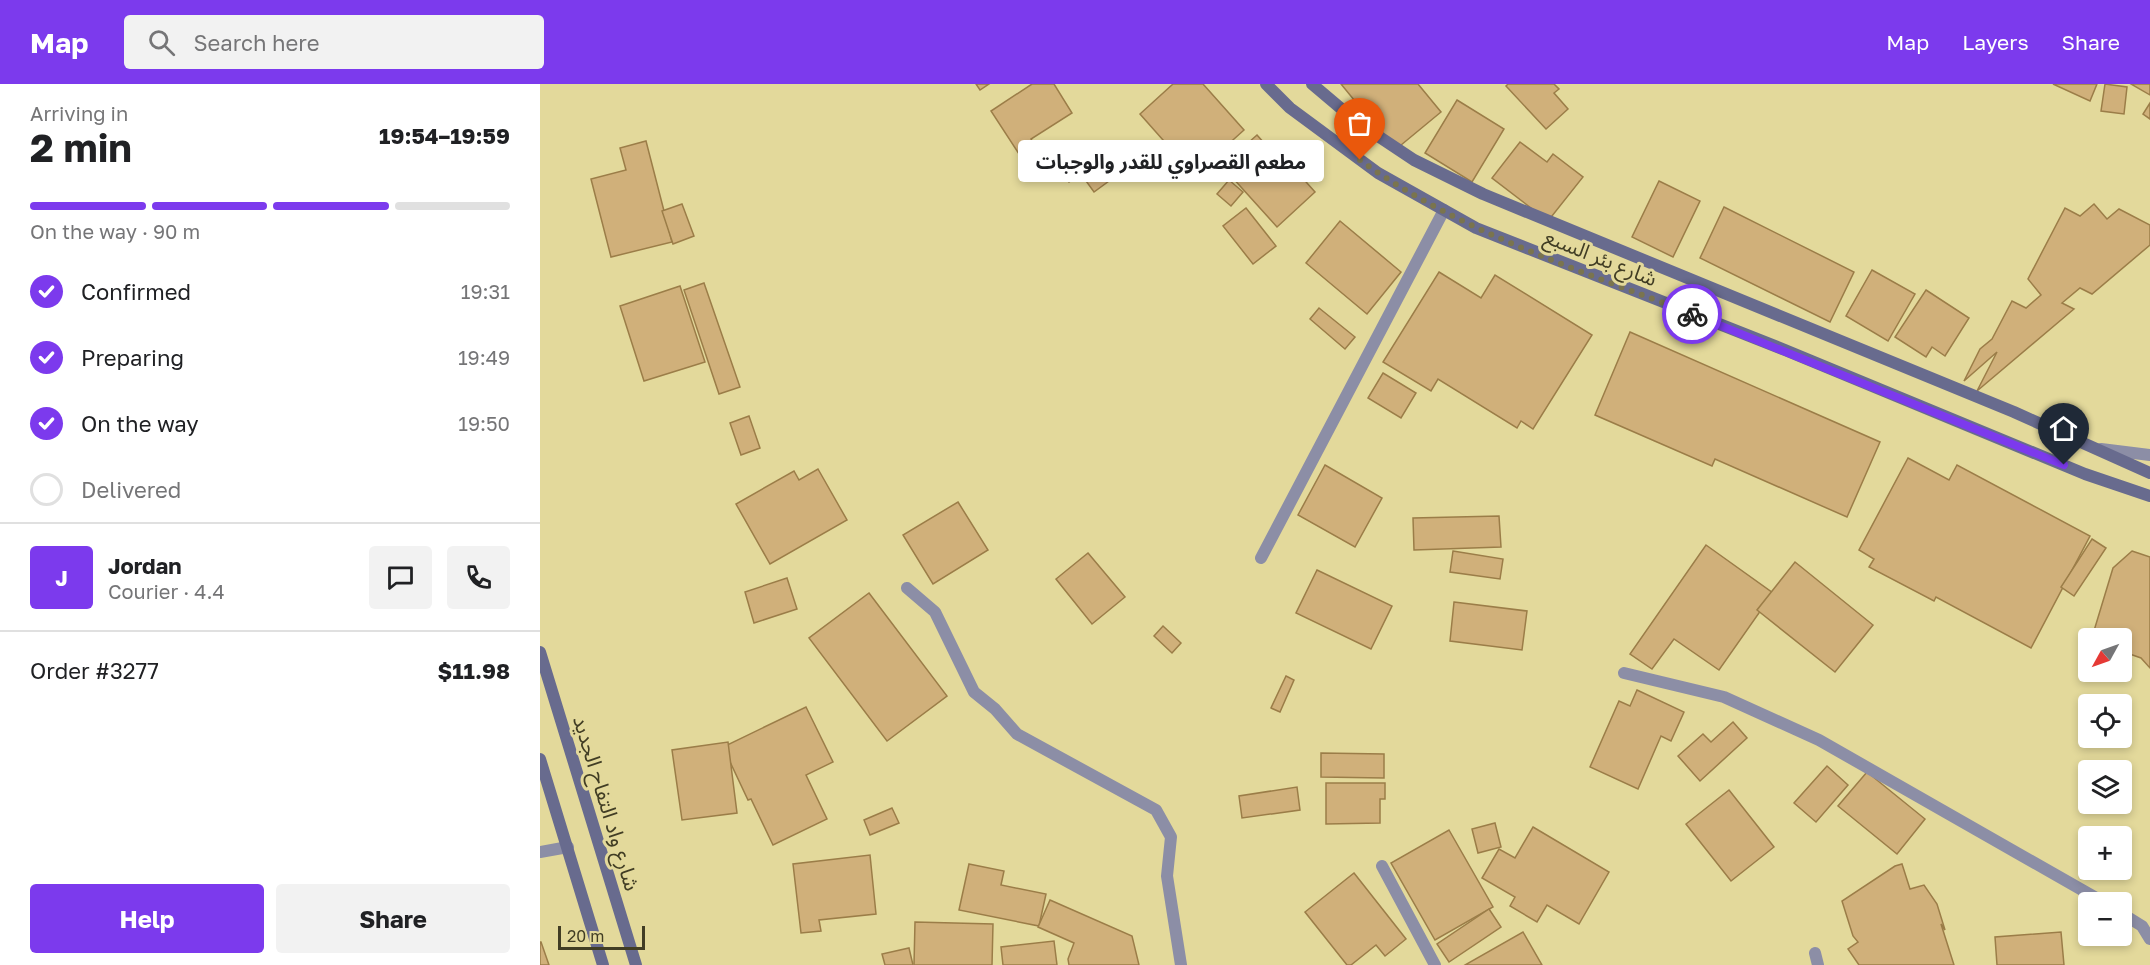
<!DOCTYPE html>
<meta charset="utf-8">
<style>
body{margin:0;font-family:"Golos Text","Noto Sans Arabic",sans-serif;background:#f2f2f2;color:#202124;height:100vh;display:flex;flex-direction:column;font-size:22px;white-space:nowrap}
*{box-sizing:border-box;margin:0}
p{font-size:20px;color:#757577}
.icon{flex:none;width:33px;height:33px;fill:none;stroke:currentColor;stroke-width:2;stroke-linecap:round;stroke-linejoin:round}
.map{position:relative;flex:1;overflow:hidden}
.details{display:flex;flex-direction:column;background:#fff;width:540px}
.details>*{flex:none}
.needle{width:39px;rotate:230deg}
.tools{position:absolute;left:1538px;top:544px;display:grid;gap:12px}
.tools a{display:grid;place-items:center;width:54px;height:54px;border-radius:6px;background:#fff;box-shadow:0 3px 9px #0003;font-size:30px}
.scale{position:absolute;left:18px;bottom:15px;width:87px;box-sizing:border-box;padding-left:6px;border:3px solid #413d24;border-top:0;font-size:16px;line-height:21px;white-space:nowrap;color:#413d24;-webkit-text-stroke:4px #e3d99b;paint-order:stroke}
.pin{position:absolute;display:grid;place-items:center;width:51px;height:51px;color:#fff;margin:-62px -26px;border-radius:50% 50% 50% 0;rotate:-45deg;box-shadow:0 0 6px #0007}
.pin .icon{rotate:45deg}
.courier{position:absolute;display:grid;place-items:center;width:60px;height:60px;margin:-30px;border:4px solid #7c3aed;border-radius:50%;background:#fff;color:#222;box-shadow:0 2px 8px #0007}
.bubble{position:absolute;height:42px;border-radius:6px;background:#fff;box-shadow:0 3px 9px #0003;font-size:20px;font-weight:700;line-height:42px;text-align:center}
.headline em{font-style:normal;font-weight:700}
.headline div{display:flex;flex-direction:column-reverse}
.headline{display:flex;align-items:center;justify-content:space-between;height:102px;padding:0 30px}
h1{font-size:39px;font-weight:700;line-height:45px}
.bar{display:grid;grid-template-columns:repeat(4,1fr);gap:9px 6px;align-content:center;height:72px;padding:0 30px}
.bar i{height:8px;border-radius:4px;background:#e0e0e0}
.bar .selected{background:#7c3aed}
.bar p{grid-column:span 4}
.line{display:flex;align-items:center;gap:15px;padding:0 30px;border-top:2px solid #e0e0e0}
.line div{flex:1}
.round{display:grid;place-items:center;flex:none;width:63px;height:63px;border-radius:6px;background:#f2f2f2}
ol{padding:0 30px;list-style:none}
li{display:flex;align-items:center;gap:18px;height:66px}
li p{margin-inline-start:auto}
li .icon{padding:6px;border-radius:50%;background:#7c3aed;color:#fff;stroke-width:4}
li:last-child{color:#757577}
li i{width:33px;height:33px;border:3px solid #e0e0e0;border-radius:50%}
.cta{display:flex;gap:12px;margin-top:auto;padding:12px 30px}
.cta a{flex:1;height:69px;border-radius:6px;background:#7c3aed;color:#fff;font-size:24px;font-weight:700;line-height:69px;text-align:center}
.cta a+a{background:#f2f2f2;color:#202124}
header{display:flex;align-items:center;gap:36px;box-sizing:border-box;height:84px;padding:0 30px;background:#7c3aed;color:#fff}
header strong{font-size:28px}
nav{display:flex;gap:33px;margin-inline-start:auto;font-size:21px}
.search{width:420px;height:54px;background:#f2f2f2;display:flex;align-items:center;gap:15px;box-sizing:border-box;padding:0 21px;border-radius:6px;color:#757577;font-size:22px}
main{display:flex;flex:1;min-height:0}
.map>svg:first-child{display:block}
.building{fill:#d0b07a;stroke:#9b7d48;stroke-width:1.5}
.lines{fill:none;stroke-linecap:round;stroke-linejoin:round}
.street{stroke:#8c8ea6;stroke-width:12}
.secondary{stroke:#686b8e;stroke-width:12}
.done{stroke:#7a744e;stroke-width:6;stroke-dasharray:0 10.8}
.route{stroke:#7c3aed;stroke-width:8}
.labels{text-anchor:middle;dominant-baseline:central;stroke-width:6;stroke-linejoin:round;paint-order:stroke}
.street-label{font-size:21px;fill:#413d24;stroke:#e3d99b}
</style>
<header>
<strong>Map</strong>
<div class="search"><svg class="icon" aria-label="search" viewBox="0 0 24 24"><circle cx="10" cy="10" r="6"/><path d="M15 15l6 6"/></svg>Search here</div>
<nav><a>Map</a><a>Layers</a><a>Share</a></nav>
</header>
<main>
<section class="details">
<div class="headline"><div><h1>2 min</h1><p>Arriving in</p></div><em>19:54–19:59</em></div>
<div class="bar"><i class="selected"></i><i class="selected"></i><i class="selected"></i><i></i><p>On the way · 90 m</p></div>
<ol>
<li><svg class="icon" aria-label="check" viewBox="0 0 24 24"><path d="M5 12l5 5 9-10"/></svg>Confirmed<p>19:31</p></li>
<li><svg class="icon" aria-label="check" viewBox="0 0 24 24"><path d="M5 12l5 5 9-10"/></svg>Preparing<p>19:49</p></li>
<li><svg class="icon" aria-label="check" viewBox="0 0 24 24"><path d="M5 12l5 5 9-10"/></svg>On the way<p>19:50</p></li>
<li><i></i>Delivered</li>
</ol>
<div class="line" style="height:108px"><b class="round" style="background:#7c3aed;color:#fff">J</b><div><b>Jordan</b><p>Courier · 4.4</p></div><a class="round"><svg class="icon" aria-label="chat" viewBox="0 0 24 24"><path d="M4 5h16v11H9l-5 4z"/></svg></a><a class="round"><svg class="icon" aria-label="phone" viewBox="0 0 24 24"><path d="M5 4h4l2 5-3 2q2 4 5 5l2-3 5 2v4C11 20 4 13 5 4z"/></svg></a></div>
<div class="line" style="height:78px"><div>Order #3277</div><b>$11.98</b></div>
<div class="cta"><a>Help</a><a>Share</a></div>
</section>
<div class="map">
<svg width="1610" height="881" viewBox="0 0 1610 881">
<rect width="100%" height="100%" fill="#e3d99b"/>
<g class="building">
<path d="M436 0H449L440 6Z"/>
<path d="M492 0H514L532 29 491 55 498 66 483 76 451 27Z"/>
<path d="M633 0H663L704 46 654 91 600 30Z"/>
<path d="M801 0H878L901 28 855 66Z"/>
<path d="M968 0H1014L1019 5 1014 9 1028 25 1006 45 966 2Z"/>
<path d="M1513 0H1557L1550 17Z"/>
<path d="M1565 0 1587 3 1584 30 1561 27Z"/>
<path d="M1591 0H1610V11Z"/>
<path d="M917 16 964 45 932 98 885 69Z"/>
<path d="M1610 19V35L1603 30Z"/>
<path d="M717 51 747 85 751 81 775 108 737 143 682 82Z"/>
<path d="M106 57 132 158 71 173 51 95 86 86 80 64Z"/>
<path d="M547 58 573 94 554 108 541 90 529 98 516 81Z"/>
<path d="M980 58 1007 78 1013 70 1043 93 1008 137 952 94Z"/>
<path d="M689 96 703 108 691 122 677 110Z"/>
<path d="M1119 97 1160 117 1133 173 1092 153Z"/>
<path d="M142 120 154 152 133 160 122 127Z"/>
<path d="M1554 120 1567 135 1579 125 1610 141V161L1552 210 1540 204 1522 219 1534 225 1437 307 1457 268 1424 297 1440 265 1452 255 1472 217 1486 224 1501 211 1488 195 1525 124 1540 132Z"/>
<path d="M1184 123 1314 188 1290 238 1160 174Z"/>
<path d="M706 124 736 162 713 180 683 142Z"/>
<path d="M800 137 861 188 827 230 766 179Z"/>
<path d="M1332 186 1375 210 1348 257 1306 232Z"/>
<path d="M899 188 941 214 955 191 1052 251 993 345 981 337 977 344 898 295 891 307 843 278Z"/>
<path d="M164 199 200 303 179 310 144 206Z"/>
<path d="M140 202 165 278 104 297 80 222Z"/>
<path d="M1386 206 1429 234 1405 272 1392 263 1386 273 1355 253Z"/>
<path d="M779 224 815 253 805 265 770 235Z"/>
<path d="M1090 248 1340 358 1307 433 1175 375 1172 382 1055 331Z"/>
<path d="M843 289 876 309 861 334 828 314Z"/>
<path d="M209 332 220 364 201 371 190 339Z"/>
<path d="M1368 374 1409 396 1417 381 1550 452 1491 564 1396 513 1394 517 1329 483 1334 475 1319 466Z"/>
<path d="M785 381 842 414 815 463 758 431Z"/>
<path d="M278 385 307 436 230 480 196 420 254 387 259 396Z"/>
<path d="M418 418 448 466 393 500 363 451Z"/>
<path d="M959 432 961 463 874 466 873 434Z"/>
<path d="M1552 455 1566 464 1534 512 1521 503Z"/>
<path d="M1166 461 1233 509 1179 586 1134 555 1112 585 1090 570Z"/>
<path d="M913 467 963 475 960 495 910 488Z"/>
<path d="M1592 467 1610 473V584L1601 574 1581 567V555H1557L1553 550 1573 484Z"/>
<path d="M548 469 585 513 552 540 516 495Z"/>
<path d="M1255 478 1333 541 1295 588 1217 526Z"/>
<path d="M777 486 852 522 831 565 756 529Z"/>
<path d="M247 494 257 525 214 539 205 508Z"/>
<path d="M329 509 407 612 347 657 269 554Z"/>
<path d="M914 518 987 527 982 566 910 557Z"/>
<path d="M623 542 641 559 632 569 614 552Z"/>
<path d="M746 592 754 596 740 628 731 624Z"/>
<path d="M1097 606 1144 628 1131 657 1121 652 1098 705 1050 683 1079 617 1090 622Z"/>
<path d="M266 623 293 678 266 691 287 735 233 761 211 715 208 716 183 663Z"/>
<path d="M1193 638 1207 654 1160 697 1138 672 1163 650 1171 658Z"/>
<path d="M188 658 197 729 142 736 132 666Z"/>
<path d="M781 669 844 670V694L781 693Z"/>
<path d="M1287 682 1308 701 1276 738 1254 719Z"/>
<path d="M1327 688 1385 735 1357 770 1298 722Z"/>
<path d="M786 699H845V715H840V739L786 740Z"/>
<path d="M757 703 760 726 702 734 699 712Z"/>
<path d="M1189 706 1234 763 1191 797 1146 740Z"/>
<path d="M352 724 359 739 330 751 324 736Z"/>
<path d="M955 739 961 763 938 769 932 745Z"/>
<path d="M993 743 1069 788 1039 840 1007 821 997 838 970 822 975 813 942 794 959 765 975 774Z"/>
<path d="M909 746 953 823 895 856 851 779Z"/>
<path d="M330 771 336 830 279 836 281 847 261 849 253 780Z"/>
<path d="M429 780 464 787 461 801 506 810 499 842 419 826Z"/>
<path d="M1362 780 1370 805 1384 801 1397 820 1405 846 1401 840 1414 881H1319L1308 865 1318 858 1313 852 1302 817 1355 782Z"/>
<path d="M814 789 866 855 845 872 836 861 811 881H807L765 828Z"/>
<path d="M510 816 592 852 599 881H529L528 875 534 859 498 843Z"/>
<path d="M949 825 961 843 909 878 897 860Z"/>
<path d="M375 838 453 840 452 881H374Z"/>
<path d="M983 848 1002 881H925Z"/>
<path d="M1521 848 1524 881H1457L1455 853Z"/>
<path d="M514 857 517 881H463L461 863Z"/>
<path d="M0 858H1L9 881H0Z"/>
<path d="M369 864 373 881H345L342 870Z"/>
</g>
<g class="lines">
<g class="street">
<path d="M1561 365 1610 371"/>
<path d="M721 474 904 126"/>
<path d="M367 504 395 528 434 608 455 625 477 650 616 726 631 753 627 792 641 881"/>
<path d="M1084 589 1184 613 1279 656 1565 819"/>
<path d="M0 768 28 763"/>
<path d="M842 782 895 881"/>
<path d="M1581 829 1602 842 1610 855"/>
<path d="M1275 869 1278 881"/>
</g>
<g class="secondary">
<path d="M726 0 750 24 838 89 936 144 1245 266 1545 390 1610 412"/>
<path d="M772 0 817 38 874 76 943 110 1474 328 1610 389"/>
<path d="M0 568 96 881"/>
<path d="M0 675 63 881"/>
</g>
</g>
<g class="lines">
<path class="done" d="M820 76C915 146 1042 187 1152 230"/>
<path class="route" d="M1152 230 1524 381"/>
</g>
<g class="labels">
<g class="street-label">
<text transform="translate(1061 173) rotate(22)">شارع بئر السبع</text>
<text transform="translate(67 719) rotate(73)">شارع واد التفاح الجديد</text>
</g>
</g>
</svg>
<div class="tools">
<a><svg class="needle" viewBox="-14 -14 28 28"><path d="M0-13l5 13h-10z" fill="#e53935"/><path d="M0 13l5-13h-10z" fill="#757577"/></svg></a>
<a><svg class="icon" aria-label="locate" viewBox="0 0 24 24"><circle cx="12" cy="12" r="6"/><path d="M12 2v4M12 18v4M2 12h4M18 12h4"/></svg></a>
<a><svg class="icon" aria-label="layers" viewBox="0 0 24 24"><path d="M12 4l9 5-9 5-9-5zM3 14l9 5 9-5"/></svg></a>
<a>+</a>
<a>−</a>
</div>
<div class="scale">20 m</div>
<div class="pin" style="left:820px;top:76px;background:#ea580c"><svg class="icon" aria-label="bag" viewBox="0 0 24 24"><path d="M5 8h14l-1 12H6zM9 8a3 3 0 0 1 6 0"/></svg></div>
<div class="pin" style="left:1524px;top:381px;background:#1f2937"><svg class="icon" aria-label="home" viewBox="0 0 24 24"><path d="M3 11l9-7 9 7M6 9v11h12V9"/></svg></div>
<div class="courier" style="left:1152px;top:230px"><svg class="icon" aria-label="bike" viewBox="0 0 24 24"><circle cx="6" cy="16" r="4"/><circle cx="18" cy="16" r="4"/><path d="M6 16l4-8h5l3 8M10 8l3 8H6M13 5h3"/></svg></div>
<div class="bubble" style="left:478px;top:56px;width:306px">مطعم القصراوي للقدر والوجبات</div>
</div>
</main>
